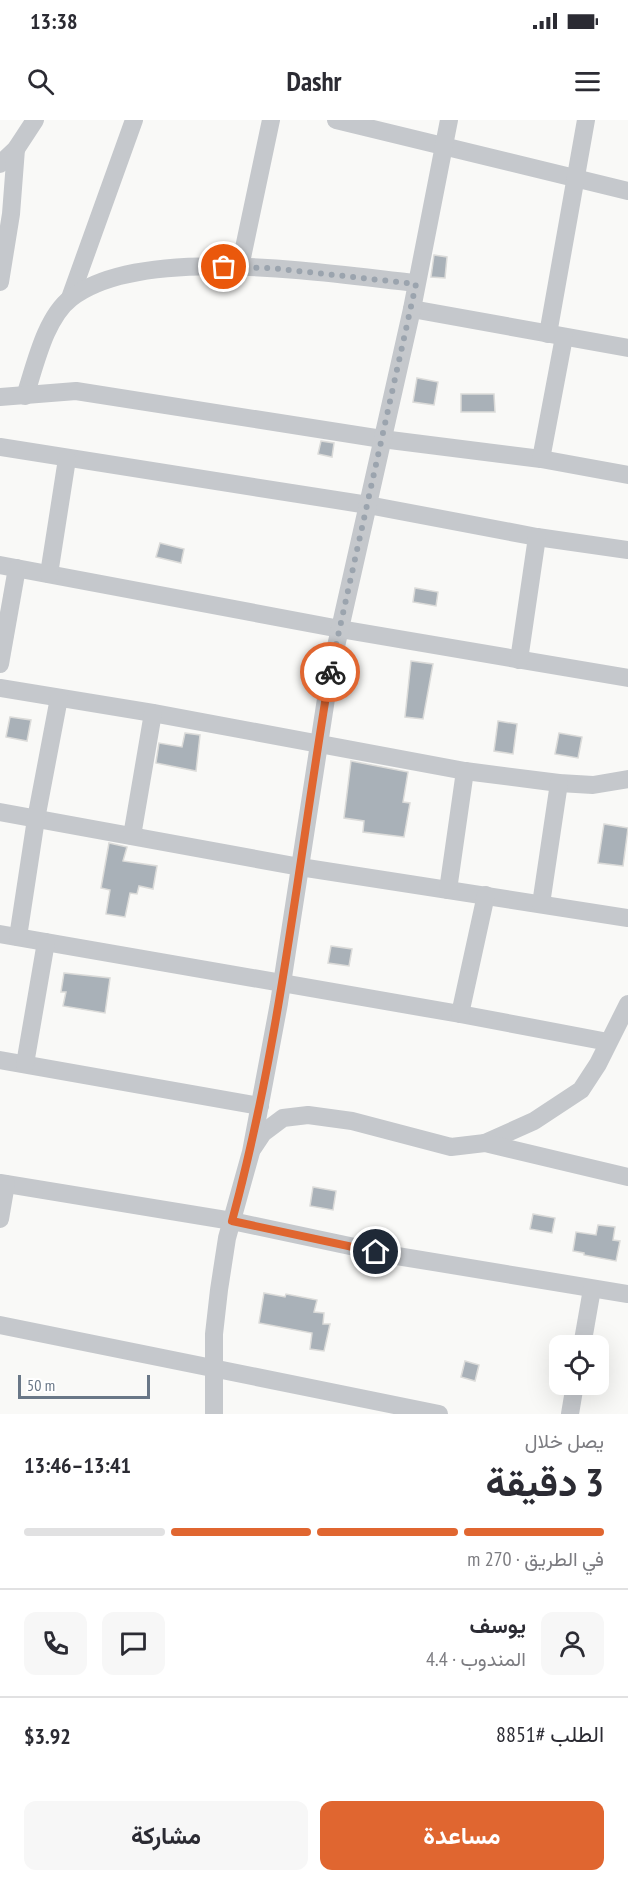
<!DOCTYPE html>
<html lang="ar">
<meta charset="utf-8">
<style>
body{margin:0;font-family:"PT Sans Narrow",Vazirmatn,sans-serif;background:#f7f7f7;color:#2b2b33;direction:rtl;height:100vh;display:flex;flex-direction:column;font-size:22px;white-space:nowrap}
*{box-sizing:border-box;margin:0}
p{font-size:20px;color:#7c7c81}
.icon{flex:none;width:33px;height:33px;fill:none;stroke:currentColor;stroke-width:2;stroke-linecap:round;stroke-linejoin:round}
.map{position:relative;height:1294px;overflow:hidden;direction:ltr}
.panel{display:flex;flex-direction:column;background:#fff;flex:1}
.panel>*{flex:none}
.tools{position:absolute;left:549px;top:1215px;display:grid;gap:12px}
.tools a{display:grid;place-items:center;width:60px;height:60px;border-radius:12px;background:#fff;box-shadow:0 6px 24px #0002;font-size:30px}
.scale{position:absolute;left:18px;bottom:15px;width:132px;box-sizing:border-box;padding-left:6px;border:3px solid #697787;border-top:0;font-size:16px;line-height:21px;white-space:nowrap;color:#697787;-webkit-text-stroke:4px #fff;paint-order:stroke}
.pin{position:absolute;display:grid;place-items:center;width:51px;height:51px;color:#fff;margin:-26px;border:3px solid #fff;border-radius:50%;box-shadow:0 2px 6px #0007}
.courier{position:absolute;display:grid;place-items:center;width:60px;height:60px;margin:-30px;border:4px solid #e06630;border-radius:50%;background:#fff;color:#222;box-shadow:0 2px 8px #0007}
.summary em{font-style:normal;font-weight:700}
.summary div{display:flex;flex-direction:column-reverse}
.summary{display:flex;align-items:center;justify-content:space-between;height:102px;padding:0 24px}
h1{font-size:39px;font-weight:700;line-height:45px}
.bar{display:grid;grid-template-columns:repeat(4,1fr);gap:9px 6px;align-content:center;height:72px;padding:0 24px}
.bar i{height:8px;border-radius:4px;background:#e1e1e2}
.bar .active{background:#e06630}
.bar p{grid-column:span 4}
.line{display:flex;align-items:center;gap:15px;padding:0 24px;border-top:2px solid #e1e1e2}
.line div{flex:1}
.round{display:grid;place-items:center;flex:none;width:63px;height:63px;border-radius:12px;background:#f7f7f7}
.primary-button{display:flex;gap:12px;margin-top:auto;padding:12px 24px}
.primary-button a{flex:1;height:69px;border-radius:12px;background:#e06630;color:#fff;font-size:24px;font-weight:700;line-height:69px;text-align:center}
.primary-button a+a{background:#f7f7f7;color:#2b2b33}
.status{display:flex;justify-content:space-between;align-items:center;height:42px;padding:0 30px;background:#fff;direction:ltr}
.status svg{height:16px;fill:currentColor}
header{display:flex;justify-content:space-between;align-items:center;height:78px;padding:0 24px;background:#fff;font-size:27px;font-weight:700}
.map>svg:first-child{display:block}
.building{fill:#a9b1b8;stroke:#dbdbd9;stroke-width:1.5}
.lines{fill:none;stroke-linecap:round;stroke-linejoin:round}
.minor{stroke:#c5c8cc;stroke-width:18}
.done{stroke:#9ba4ae;stroke-width:6;stroke-dasharray:0 10.8}
.route{stroke:#e06630;stroke-width:8}
</style>
<div class="status"><b>13:38</b><svg viewBox="0 0 49 12"><path d="M0 12V9h3v3zM5 12V6h3v6zM10 12V3h3v9zM15 12V0h3v12zM26 1h20v11H26zM47 4h2v5h-2z"/></svg></div>
<header><svg class="icon" aria-label="menu" viewBox="0 0 24 24"><path d="M4 6h16M4 12h16M4 18h16"/></svg>Dashr<svg class="icon" aria-label="search" viewBox="0 0 24 24"><circle cx="10" cy="10" r="6"/><path d="M15 15l6 6"/></svg></header>
<div class="map">
<svg width="628" height="1294" viewBox="0 0 628 1294">
<rect width="100%" height="100%" fill="#f9f9f7"/>
<g class="building">
<path d="M434 135 447 137 445 158 431 157Z"/>
<path d="M417 258 438 262 434 285 413 282Z"/>
<path d="M461 274H494L495 292H461Z"/>
<path d="M321 321 334 323 332 337 318 334Z"/>
<path d="M160 423 184 429 181 443 156 437Z"/>
<path d="M415 468 438 472 436 486 413 482Z"/>
<path d="M411 541 433 544 423 599 405 597Z"/>
<path d="M10 597 31 600 27 621 6 617Z"/>
<path d="M498 601 517 604 513 634 494 631Z"/>
<path d="M185 613 200 615 196 651 156 643 159 623 182 627Z"/>
<path d="M559 613 582 617 578 638 555 634Z"/>
<path d="M351 641 408 652 403 682 410 683 404 717 363 712 364 701 344 698Z"/>
<path d="M604 704 628 708 623 746 598 743Z"/>
<path d="M109 723 127 727 123 741 157 746 153 769 139 766 137 774 130 773 125 797 106 794 110 770 101 768Z"/>
<path d="M331 826 352 829 349 846 328 843Z"/>
<path d="M64 853 110 858 105 893 63 886 66 872H61Z"/>
<path d="M313 1067 336 1071 333 1090 310 1086Z"/>
<path d="M533 1094 555 1098 552 1113 530 1109Z"/>
<path d="M598 1105 615 1107 613 1120 620 1121 616 1141 584 1135V1133L573 1131 576 1112 596 1115Z"/>
<path d="M264 1173 285 1177 286 1174 317 1180 314 1192 324 1193 323 1204H330L324 1231 310 1229 312 1213 259 1203Z"/>
<path d="M465 1241 479 1245 475 1261 461 1257Z"/>
</g>
<g class="lines">
<g class="minor">
<path d="M336 0 628 71"/>
<path d="M0 44 16 29 35 0"/>
<path d="M240 147 271 0"/>
<path d="M0 162 11 94 16 29"/>
<path d="M70 178 134 0"/>
<path d="M412 189 628 228"/>
<path d="M548 214 586 0"/>
<path d="M25 276C35 246 45 198 71 178 142 123 329 154 416 163"/>
<path d="M0 277 76 271 382 319 541 339 628 355"/>
<path d="M0 327 368 385 537 417 628 430"/>
<path d="M541 339 564 217"/>
<path d="M0 445 340 509 628 558"/>
<path d="M49 454 67 339"/>
<path d="M519 540 537 417"/>
<path d="M0 544 17 448"/>
<path d="M0 568 153 593 465 651 559 663 593 665 628 659"/>
<path d="M0 692 300 747 628 798"/>
<path d="M132 716 153 593"/>
<path d="M448 770 465 651"/>
<path d="M541 784 559 663"/>
<path d="M0 814 460 894 608 922"/>
<path d="M18 817 36 699 59 578"/>
<path d="M460 894 486 775"/>
<path d="M0 940 260 986"/>
<path d="M25 944 46 822"/>
<path d="M485 1023 534 1001 581 970 598 944 628 884"/>
<path d="M253 1028 263 1013 283 998 308 995 352 1001 451 1027 485 1023 628 1057"/>
<path d="M0 1063 232 1101 397 1136 628 1174"/>
<path d="M0 1099 6 1064"/>
<path d="M0 1205 439 1294"/>
<path d="M582 1226 592 1169"/>
<path d="M214 1294V1214L219 1170 227 1118 251 1032 279 883 330 553 412 189 449 0"/>
<path d="M570 1294 575 1264"/>
</g>
</g>
<g class="lines">
<path class="done" d="M224 147 271 148 416 164 330 552"/>
<path class="route" d="M330 552C299 735 281 921 232 1101L376 1132"/>
</g>
</svg>
<div class="tools">
<a><svg class="icon" aria-label="locate" viewBox="0 0 24 24"><circle cx="12" cy="12" r="6"/><path d="M12 2v4M12 18v4M2 12h4M18 12h4"/></svg></a>
</div>
<div class="scale">50 m</div>
<div class="pin" style="left:224px;top:147px;background:#ea580c"><svg class="icon" aria-label="bag" viewBox="0 0 24 24"><path d="M5 8h14l-1 12H6zM9 8a3 3 0 0 1 6 0"/></svg></div>
<div class="pin" style="left:376px;top:1132px;background:#1f2937"><svg class="icon" aria-label="home" viewBox="0 0 24 24"><path d="M3 11l9-7 9 7M6 9v11h12V9"/></svg></div>
<div class="courier" style="left:330px;top:552px"><svg class="icon" aria-label="bike" viewBox="0 0 24 24"><circle cx="6" cy="16" r="4"/><circle cx="18" cy="16" r="4"/><path d="M6 16l4-8h5l3 8M10 8l3 8H6M13 5h3"/></svg></div>
</div>
<section class="panel">
<div class="summary"><div><h1>3 دقيقة</h1><p>يصل خلال</p></div><em>13:41–13:46</em></div>
<div class="bar"><i class="active"></i><i class="active"></i><i class="active"></i><i></i><p>في الطريق · 270 m</p></div>
<div class="line" style="height:108px"><a class="round"><svg class="icon" aria-label="person" viewBox="0 0 24 24"><circle cx="12" cy="8" r="4"/><path d="M4 21q1-7 8-7t8 7"/></svg></a><div><b>يوسف</b><p>المندوب · 4.4</p></div><a class="round"><svg class="icon" aria-label="chat" viewBox="0 0 24 24"><path d="M4 5h16v11H9l-5 4z"/></svg></a><a class="round"><svg class="icon" aria-label="phone" viewBox="0 0 24 24"><path d="M5 4h4l2 5-3 2q2 4 5 5l2-3 5 2v4C11 20 4 13 5 4z"/></svg></a></div>
<div class="line" style="height:78px"><div>الطلب #8851</div><b>$3.92</b></div>
<div class="primary-button"><a>مساعدة</a><a>مشاركة</a></div>
</section>
